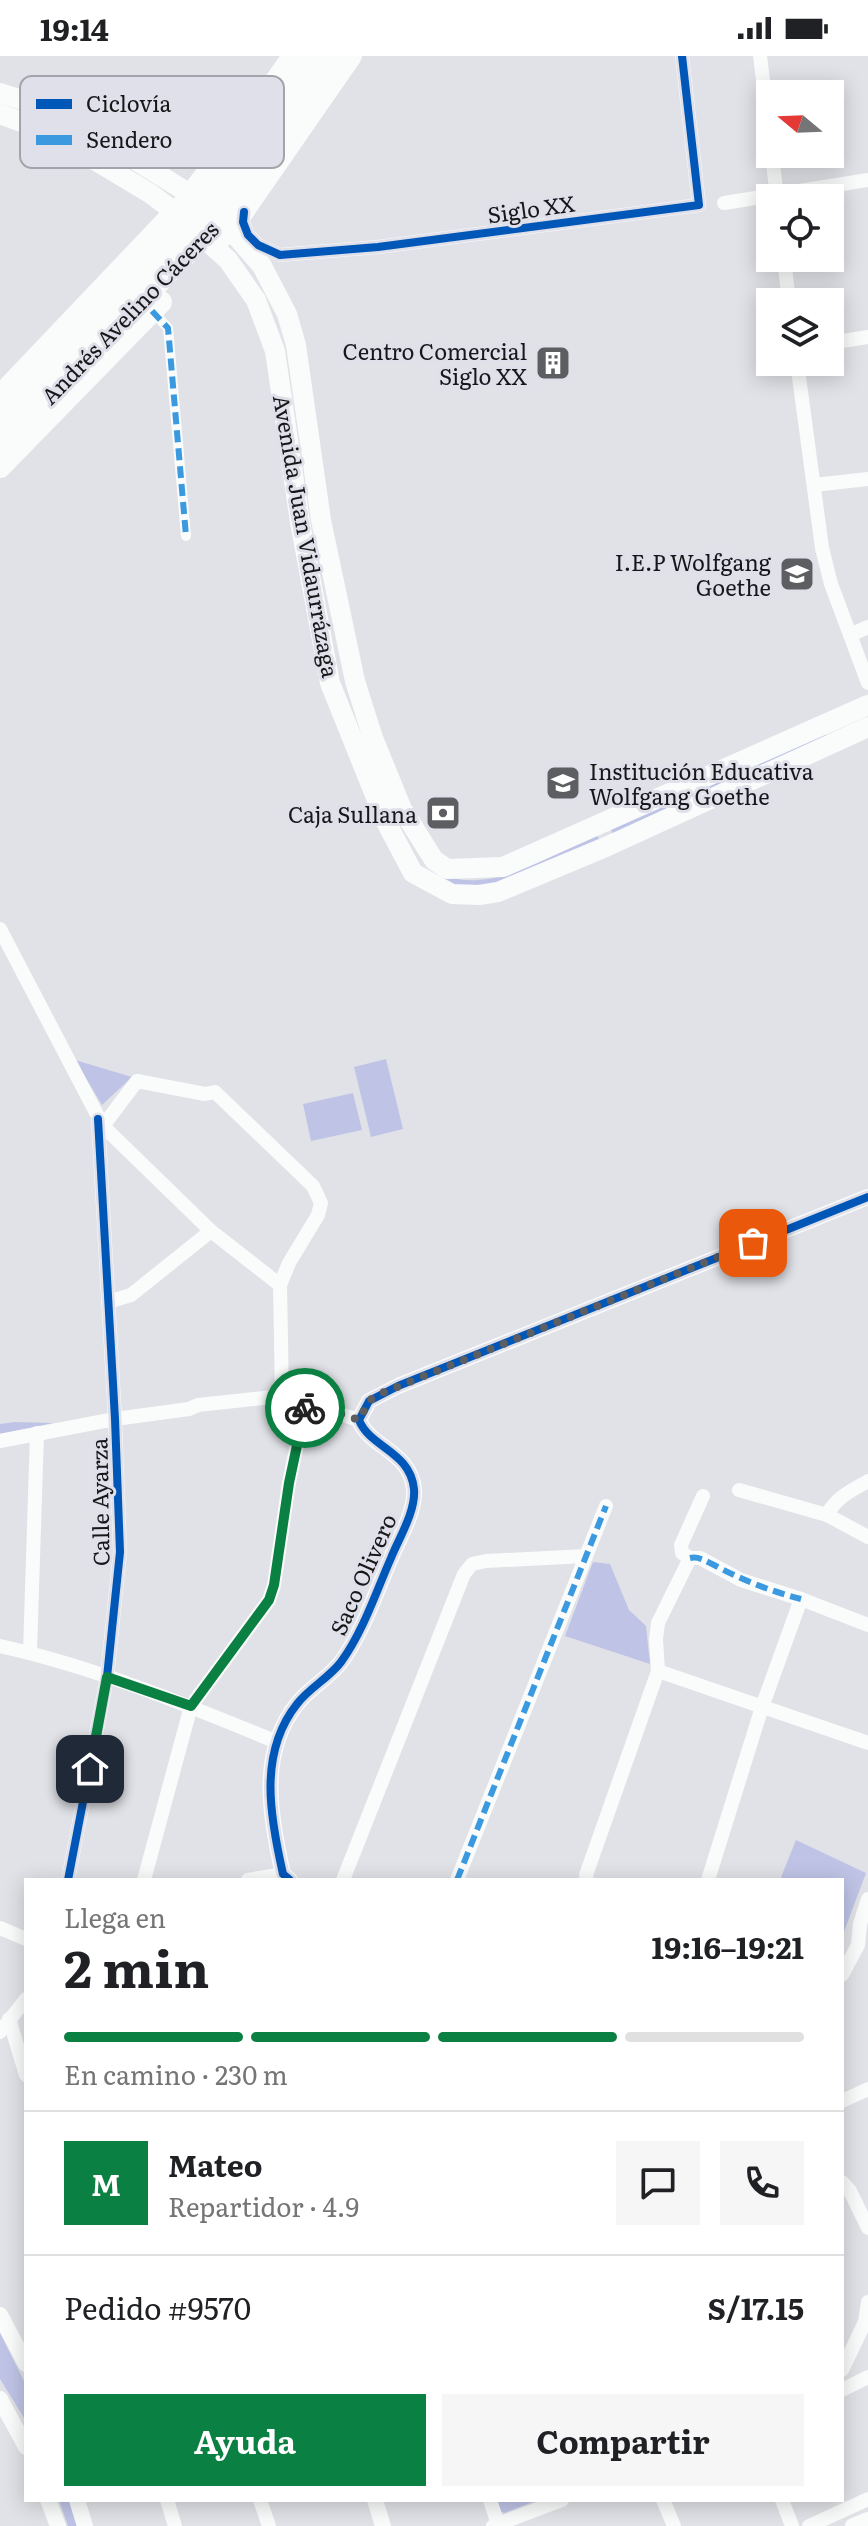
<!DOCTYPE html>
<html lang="es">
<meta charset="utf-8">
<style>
body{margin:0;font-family:Literata,serif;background:#f6f6f6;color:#202124;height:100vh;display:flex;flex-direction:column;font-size:30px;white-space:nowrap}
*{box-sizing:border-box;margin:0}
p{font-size:26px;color:#757577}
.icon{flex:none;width:44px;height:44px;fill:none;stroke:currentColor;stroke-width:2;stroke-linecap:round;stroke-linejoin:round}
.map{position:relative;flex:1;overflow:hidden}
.sheet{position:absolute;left:24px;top:1822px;width:820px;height:624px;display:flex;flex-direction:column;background:#fff;border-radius:0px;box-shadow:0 4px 20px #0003}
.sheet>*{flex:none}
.needle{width:52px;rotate:289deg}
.fabs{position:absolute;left:756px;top:24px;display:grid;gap:16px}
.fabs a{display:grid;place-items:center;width:88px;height:88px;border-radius:0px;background:#fff;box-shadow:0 4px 20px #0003;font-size:40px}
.pin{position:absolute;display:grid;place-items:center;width:68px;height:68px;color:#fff;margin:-34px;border-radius:16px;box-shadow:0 4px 12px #0006}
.courier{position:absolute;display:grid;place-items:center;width:80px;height:80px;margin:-40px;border:6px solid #0b8043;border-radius:50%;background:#fff;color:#222;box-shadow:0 2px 10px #0007}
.summary em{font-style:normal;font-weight:700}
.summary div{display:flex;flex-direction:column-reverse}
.summary{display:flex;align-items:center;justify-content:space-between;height:136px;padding:0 40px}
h1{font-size:52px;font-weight:700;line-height:60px}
.bar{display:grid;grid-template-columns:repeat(4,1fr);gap:12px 8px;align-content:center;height:96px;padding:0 40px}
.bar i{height:10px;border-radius:6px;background:#e0e0e0}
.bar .active{background:#0b8043}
.bar p{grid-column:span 4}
.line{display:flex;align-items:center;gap:20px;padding:0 40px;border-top:2px solid #e0e0e0}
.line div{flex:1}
.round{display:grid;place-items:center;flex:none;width:84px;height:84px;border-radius:0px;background:#f6f6f6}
.primary-button{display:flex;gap:16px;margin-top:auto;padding:16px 40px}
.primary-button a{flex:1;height:92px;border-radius:0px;background:#0b8043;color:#fff;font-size:32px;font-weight:700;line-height:92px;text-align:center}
.primary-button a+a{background:#f6f6f6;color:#202124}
.status{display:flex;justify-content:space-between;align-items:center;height:56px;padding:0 40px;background:#fff;direction:ltr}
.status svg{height:22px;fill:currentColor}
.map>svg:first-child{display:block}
.green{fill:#bfc4e6}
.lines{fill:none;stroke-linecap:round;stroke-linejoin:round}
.pedestrian{stroke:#fafbfb;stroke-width:10}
.minor{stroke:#fafbfb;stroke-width:14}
.tertiary{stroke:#fafbfb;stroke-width:16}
.secondary{stroke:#fafbfb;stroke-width:20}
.trunk{stroke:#fafbfb;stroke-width:22}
.quiet{stroke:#3b9adf;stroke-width:6;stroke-dasharray:12 6;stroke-linecap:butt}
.cycleway-casing{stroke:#dfe0e9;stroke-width:13}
.cycleway{stroke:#0057b8;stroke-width:8}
.done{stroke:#5d5e61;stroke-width:8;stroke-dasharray:0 14.4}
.route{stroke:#0b8043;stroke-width:10}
.labels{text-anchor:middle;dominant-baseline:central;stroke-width:6;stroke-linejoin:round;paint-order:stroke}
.street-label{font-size:22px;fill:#161719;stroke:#dfe0e9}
.poi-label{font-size:22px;fill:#161719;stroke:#dfe0e9;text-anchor:end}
.key{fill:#dfe0e9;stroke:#a3a4ab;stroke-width:2}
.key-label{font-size:22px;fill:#161719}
</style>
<div class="status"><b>19:14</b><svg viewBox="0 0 49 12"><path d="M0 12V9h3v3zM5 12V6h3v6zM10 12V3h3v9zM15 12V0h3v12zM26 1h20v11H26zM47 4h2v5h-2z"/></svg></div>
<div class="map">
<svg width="868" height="2470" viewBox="0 0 868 2470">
<rect width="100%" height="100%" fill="#e1e2e7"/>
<g class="green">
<path d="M824 674 827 680 614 780 610 772Z"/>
<path d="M597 779 600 785 498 829 463 832 438 823 444 819C490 839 553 798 597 779Z"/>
<path d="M386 1003 403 1073 371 1081 354 1011Z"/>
<path d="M75 1004 132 1021 102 1049Z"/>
<path d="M353 1037 362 1074 311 1085 303 1048Z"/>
<path d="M15 1366 53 1367 0 1378V1368Z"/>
<path d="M593 1506 610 1508 629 1554 646 1570 650 1608 565 1580Z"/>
<path d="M796 1784 866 1817 842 1881V1824H780Z"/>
<path d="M0 2277 26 2329V2365L0 2323Z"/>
<path d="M59 2444H71L79 2470H68Z"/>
<path d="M496 2444H538L504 2457 500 2455Z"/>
</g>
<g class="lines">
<path class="pedestrian" d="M152 255 168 272 186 480"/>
<g class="minor">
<path d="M760 0 770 80"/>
<path d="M772 98 777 142"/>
<path d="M724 147 868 124"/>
<path d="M244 156 243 166 248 179 258 189 280 199 378 191 699 149 682 0"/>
<path d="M784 202 789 246"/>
<path d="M830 287 868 281"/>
<path d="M797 306 822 492 831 528 868 627"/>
<path d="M814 429 868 423"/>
<path d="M850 579 868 571"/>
<path d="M0 873 103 1070 211 1175 280 1229"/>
<path d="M103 1070 137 1025 205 1038 215 1036 313 1130 321 1147 318 1159 289 1207 280 1229 282 1340"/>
<path d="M108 1246 131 1239 211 1175"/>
<path d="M0 1385 115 1363 189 1353 198 1349 282 1340 359 1364"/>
<path d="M739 1434 827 1459 868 1481"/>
<path d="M703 1440 681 1489 682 1497 690 1502H700L741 1524 801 1543 868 1569"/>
<path d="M827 1459C836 1441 851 1435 868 1425"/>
<path d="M0 1590C95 1611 187 1649 277 1686"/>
<path d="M30 1596 37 1377"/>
<path d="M658 1615 868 1687"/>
<path d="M68 1824 107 1621 120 1496 115 1363 98 1063"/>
<path d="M144 1824 191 1650 269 1544 274 1529 289 1427 306 1346"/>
<path d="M248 1824 283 1818"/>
<path d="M343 1824 464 1518 472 1508 486 1505 586 1500"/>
<path d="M457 1824 606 1450"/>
<path d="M587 1824 586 1819 658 1615 656 1583 658 1567 690 1502"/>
<path d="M708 1824 762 1651 801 1543"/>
<path d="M0 1872 26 1883"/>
<path d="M842 1919 858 1889 860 1868 868 1843"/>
<path d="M9 1963 26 2019"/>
<path d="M0 1976 26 1943"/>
<path d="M842 2045 868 2033"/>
<path d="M842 2126 850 2135 868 2172"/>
<path d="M842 2314 865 2266 868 2246"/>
<path d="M842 2334 868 2321"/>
<path d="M167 2444 175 2470"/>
<path d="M260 2444 269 2470"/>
<path d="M490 2444 498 2468"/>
<path d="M663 2444 674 2470"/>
<path d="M782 2444 792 2470"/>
<path d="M493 2470 562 2444"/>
<path d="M809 2470 868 2443"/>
</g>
<g class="tertiary">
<path d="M290 1824 283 1818C270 1761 258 1697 297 1648 309 1632 329 1622 341 1606 363 1576 376 1536 391 1502 399 1482 416 1455 414 1433 410 1395 370 1392 359 1364L369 1345 398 1330 868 1141"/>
<path d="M0 2259 26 2308"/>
<path d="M0 2343 26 2391"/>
<path d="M48 2444 58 2470"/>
<path d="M77 2444 85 2470"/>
<path d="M375 2444 383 2470"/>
<path d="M853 2470 868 2464"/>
</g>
<g class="secondary">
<path d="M0 37 35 48 72 65 190 138 231 174 262 210 287 258 296 289 321 464 355 625 373 682 402 753 434 804 447 813 503 811 868 649"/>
<path d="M0 58 46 75 151 138 175 156 228 204 256 244 275 295 300 466 330 627 385 764 413 817 452 838 479 839 498 836 608 790 868 671"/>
<path d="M182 148 250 60 292 0"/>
<path d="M222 182 244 156 352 0"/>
</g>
<g class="trunk">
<path d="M0 340 175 156"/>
<path d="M0 364 208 148 311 0"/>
<path d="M0 389 210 174 239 141 332 0"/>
<path d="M0 411 161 246"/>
</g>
<g class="quiet">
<path d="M152 255 168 272 186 480"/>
<path d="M690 1502C699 1500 705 1505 714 1509 742 1524 770 1535 801 1543"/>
<path d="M457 1824 606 1450"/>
</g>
<defs>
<g id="cycleway">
<path d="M244 156 243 166 248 179 258 189 280 199 378 191 699 149 682 0"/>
<path d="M68 1824 107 1621 120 1496 115 1363 98 1063"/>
<path d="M290 1824 283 1818C270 1761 258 1697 297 1648 309 1632 329 1622 341 1606 363 1576 376 1536 391 1502 399 1482 416 1455 414 1433 410 1395 370 1392 359 1364L369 1345 398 1330 868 1141"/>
</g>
</defs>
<use href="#cycleway" class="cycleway-casing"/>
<use href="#cycleway" class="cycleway"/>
</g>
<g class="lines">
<path class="done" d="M305 1352 306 1346 359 1364 369 1345 377 1339 753 1187"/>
<path class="route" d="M90 1713 107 1621 191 1650 269 1544 274 1529 289 1427 305 1352"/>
</g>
<defs>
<symbol id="building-square" viewBox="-11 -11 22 22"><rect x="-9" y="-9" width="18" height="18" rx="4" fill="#5d5e61" stroke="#dfe0e9"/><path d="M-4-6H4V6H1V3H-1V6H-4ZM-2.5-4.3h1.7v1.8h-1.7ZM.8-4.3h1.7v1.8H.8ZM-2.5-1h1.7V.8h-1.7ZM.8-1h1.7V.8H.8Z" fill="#fff"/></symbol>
<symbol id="school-square" viewBox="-11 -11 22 22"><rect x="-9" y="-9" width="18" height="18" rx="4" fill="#5d5e61" stroke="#dfe0e9"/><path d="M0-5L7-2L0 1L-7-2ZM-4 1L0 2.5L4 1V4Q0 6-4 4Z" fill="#fff"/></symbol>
<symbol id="bank-square" viewBox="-11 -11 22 22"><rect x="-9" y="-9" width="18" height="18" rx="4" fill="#5d5e61" stroke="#dfe0e9"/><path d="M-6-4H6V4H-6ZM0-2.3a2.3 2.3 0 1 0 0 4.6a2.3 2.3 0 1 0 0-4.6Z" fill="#fff"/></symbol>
</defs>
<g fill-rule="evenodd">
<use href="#building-square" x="533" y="287" width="40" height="40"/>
<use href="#school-square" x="777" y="498" width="40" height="40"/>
<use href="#school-square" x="543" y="707" width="40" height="40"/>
<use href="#bank-square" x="423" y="737" width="40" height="40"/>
</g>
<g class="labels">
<g class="street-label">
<text transform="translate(531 152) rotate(-8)">Siglo XX</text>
<text transform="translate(129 256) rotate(-46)">Andrés Avelino Cáceres</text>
<text transform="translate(307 480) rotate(80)">Avenida Juan Vidaurrázaga</text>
<text transform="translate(99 1446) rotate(-91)">Calle Ayarza</text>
<text transform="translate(362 1518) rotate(-66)">Saco Olivero</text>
</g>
<g class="poi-label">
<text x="527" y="294">Centro Comercial<tspan x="527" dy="25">Siglo XX</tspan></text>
<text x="771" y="505">I.E.P Wolfgang<tspan x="771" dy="25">Goethe</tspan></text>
<text x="589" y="714" text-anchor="start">Institución Educativa<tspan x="589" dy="25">Wolfgang Goethe</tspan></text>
<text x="417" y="757">Caja Sullana</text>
</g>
</g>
<rect x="20" y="20" width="264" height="92" rx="12" class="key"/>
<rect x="36" y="43" width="36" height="10" fill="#0057b8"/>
<rect x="36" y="79" width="36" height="10" fill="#3b9adf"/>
<g class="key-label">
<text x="86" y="56">Ciclovía</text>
<text x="86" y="92">Sendero</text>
</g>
</svg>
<div class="fabs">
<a><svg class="needle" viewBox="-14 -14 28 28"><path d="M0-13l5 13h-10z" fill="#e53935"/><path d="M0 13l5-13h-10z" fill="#757577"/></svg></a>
<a><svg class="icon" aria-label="locate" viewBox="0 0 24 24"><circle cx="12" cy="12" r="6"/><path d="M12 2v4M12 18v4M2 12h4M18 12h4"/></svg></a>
<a><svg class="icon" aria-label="layers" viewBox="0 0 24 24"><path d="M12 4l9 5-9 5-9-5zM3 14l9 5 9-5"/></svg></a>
</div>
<div class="pin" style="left:753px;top:1187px;background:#ea580c"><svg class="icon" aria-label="bag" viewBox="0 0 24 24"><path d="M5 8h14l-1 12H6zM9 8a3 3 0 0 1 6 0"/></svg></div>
<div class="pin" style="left:90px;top:1713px;background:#1f2937"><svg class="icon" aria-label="home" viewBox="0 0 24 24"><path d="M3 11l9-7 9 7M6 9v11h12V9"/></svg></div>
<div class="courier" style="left:305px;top:1352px"><svg class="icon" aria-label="bike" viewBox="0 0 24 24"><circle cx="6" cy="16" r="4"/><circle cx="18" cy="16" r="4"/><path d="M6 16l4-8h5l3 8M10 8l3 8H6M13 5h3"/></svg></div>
<section class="sheet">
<div class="summary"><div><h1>2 min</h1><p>Llega en</p></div><em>19:16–19:21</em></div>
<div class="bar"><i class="active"></i><i class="active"></i><i class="active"></i><i></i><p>En camino · 230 m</p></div>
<div class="line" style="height:144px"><b class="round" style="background:#0b8043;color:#fff">M</b><div><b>Mateo</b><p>Repartidor · 4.9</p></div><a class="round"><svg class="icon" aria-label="chat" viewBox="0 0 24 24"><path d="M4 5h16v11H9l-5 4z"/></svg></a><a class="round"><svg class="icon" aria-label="phone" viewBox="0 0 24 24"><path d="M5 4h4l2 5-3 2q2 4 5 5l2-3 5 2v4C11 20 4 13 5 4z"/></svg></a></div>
<div class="line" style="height:104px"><div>Pedido #9570</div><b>S/17.15</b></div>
<div class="primary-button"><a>Ayuda</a><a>Compartir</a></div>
</section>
</div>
